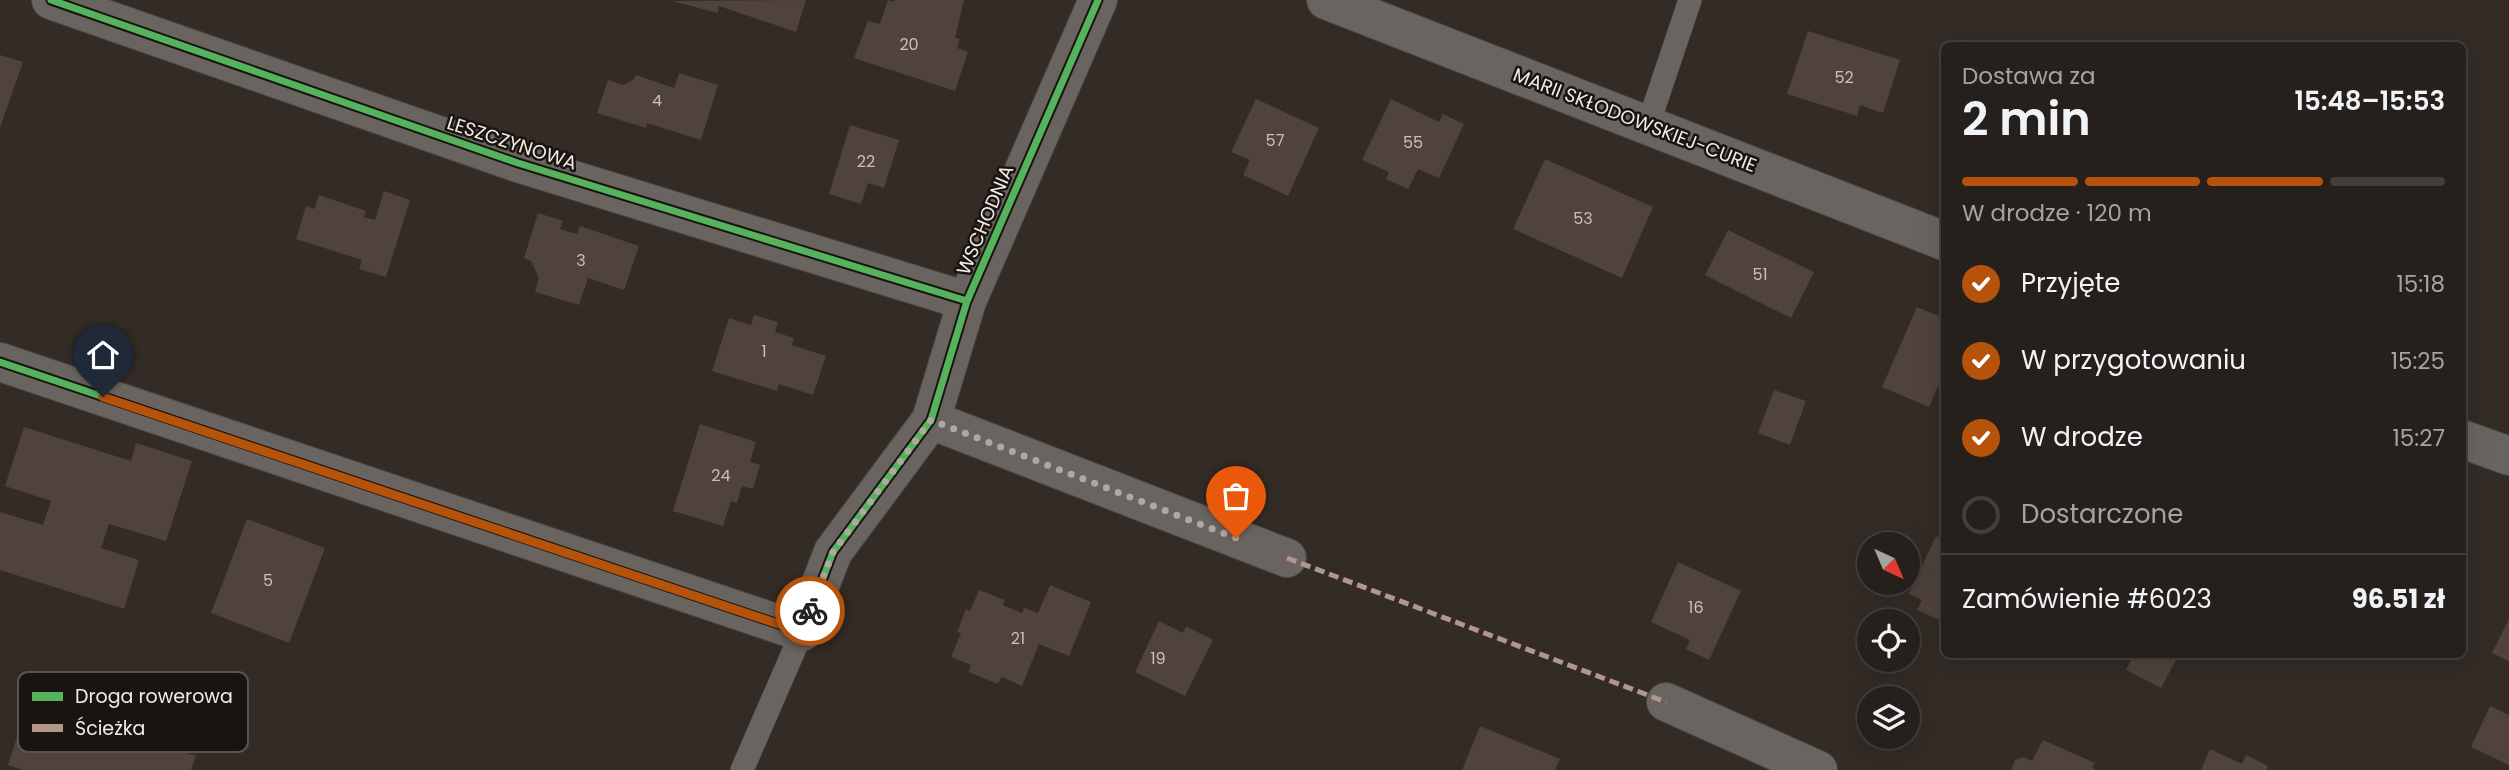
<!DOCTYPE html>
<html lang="pl">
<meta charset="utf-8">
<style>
body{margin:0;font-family:Poppins,sans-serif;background:#322d29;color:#f1f3f6;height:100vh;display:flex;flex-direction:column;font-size:26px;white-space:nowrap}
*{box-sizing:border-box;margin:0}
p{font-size:23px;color:#a4a3a3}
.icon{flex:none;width:38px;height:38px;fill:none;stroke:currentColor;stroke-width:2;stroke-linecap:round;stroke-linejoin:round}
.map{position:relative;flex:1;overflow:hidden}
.panel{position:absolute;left:1941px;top:42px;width:525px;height:616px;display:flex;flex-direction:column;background:#26201c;border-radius:10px;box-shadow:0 7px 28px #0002,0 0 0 2px #423e3b}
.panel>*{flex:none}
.needle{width:46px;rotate:136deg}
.buttons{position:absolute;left:1857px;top:532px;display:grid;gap:14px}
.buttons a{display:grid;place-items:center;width:63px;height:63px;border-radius:50%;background:#26201c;box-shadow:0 7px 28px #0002,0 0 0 2px #423e3b;font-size:35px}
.pin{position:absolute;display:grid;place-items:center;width:60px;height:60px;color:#fff;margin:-72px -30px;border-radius:50% 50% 50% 0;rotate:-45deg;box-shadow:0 0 7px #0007}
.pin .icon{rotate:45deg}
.courier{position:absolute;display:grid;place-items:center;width:70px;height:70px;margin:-35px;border:5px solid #b45309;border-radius:50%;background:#fff;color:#222;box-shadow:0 2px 9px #0007}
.summary em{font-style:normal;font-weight:600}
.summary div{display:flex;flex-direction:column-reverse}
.summary{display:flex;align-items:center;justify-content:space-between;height:119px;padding:0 21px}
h1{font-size:46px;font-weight:600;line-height:52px}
.bar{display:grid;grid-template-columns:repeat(4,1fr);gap:10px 7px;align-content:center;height:84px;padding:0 21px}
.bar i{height:9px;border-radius:5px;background:#423e3b}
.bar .selected{background:#b45309}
.bar p{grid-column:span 4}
.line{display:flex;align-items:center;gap:18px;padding:0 21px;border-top:2px solid #423e3b}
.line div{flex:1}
ol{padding:0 21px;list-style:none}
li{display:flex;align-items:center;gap:21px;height:77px}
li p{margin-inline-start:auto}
li .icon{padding:7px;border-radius:50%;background:#b45309;color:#fff;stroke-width:4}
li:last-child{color:#a4a3a3}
li i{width:38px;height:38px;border:4px solid #423e3b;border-radius:50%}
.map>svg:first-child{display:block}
.building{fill:#4f433c}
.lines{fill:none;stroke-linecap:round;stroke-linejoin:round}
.lane-casing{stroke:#4d4742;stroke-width:24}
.street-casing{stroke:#4d4742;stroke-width:40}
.lane{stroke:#6a6460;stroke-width:23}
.street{stroke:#6a6460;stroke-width:38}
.quiet{stroke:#b2968c;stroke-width:5;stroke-dasharray:10 5;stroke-linecap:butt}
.cycleway-casing{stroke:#1a1410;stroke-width:11}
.cycleway{stroke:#56b35d;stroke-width:7}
.done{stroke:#afa7a2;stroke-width:7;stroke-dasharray:0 12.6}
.route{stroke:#b45309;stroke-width:9}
.labels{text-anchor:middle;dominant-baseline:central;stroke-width:5;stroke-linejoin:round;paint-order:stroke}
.number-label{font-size:16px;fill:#cac0ba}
.street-label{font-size:19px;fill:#f3eae4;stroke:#1a1410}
.key{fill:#1a1410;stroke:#5b5450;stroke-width:2}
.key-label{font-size:19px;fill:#f3eae4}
</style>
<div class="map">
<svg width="2509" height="770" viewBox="0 0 2509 770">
<rect width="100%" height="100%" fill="#322b26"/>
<g class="building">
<path d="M806 0 796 32 719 6 718 13 672 1Z"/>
<path d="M888 0 894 2 895 0H964L955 38 960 39 957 48 968 52 955 91 854 58 868 21 880 24Z"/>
<path d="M1808 31 1900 60 1883 113 1860 105 1857 116 1787 94Z"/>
<path d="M0 55 23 62 0 128Z"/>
<path d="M679 73 718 85 701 140 647 123 646 128 597 113 608 80 623 85 634 79 636 75 674 88Z"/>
<path d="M1256 99 1319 128 1288 196 1243 175 1250 160 1231 152Z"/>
<path d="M1391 99 1439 122 1443 114 1464 124 1439 178 1418 169 1408 189 1386 179 1389 172 1362 160Z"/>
<path d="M850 125 899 140 884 188 868 183 861 204 829 194Z"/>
<path d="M1545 159 1653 207 1622 278 1513 229Z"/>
<path d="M384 191 410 200 386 277 359 269 362 260 296 239 306 206 314 209 319 195 366 211 364 217 375 220Z"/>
<path d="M538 213 563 221 560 229 577 234 580 226 639 246 624 290 588 278 579 305 535 292 539 278 531 261 524 258Z"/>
<path d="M1728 230 1814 272 1791 318 1705 275Z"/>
<path d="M1917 307 1944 318V372L1929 407 1882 387Z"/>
<path d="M754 315 778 322 775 332 794 338 792 345 826 356 813 395 779 384 777 391 712 371 729 318 751 325Z"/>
<path d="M1774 390 1806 401 1790 445 1758 433Z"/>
<path d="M700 424 756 442 750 462 760 465 753 489 742 486 737 503 731 501 723 526 673 511Z"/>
<path d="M24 427 131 461 136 443 192 461 166 541 109 524 101 548 139 560 124 609 0 570V512L43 525 51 501 5 486Z"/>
<path d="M247 519 325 548 289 643 211 613Z"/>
<path d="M1936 536 1944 540V622L1917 610 1922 600 1909 594Z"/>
<path d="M1678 562 1741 591 1709 660 1686 649 1690 640 1651 622Z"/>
<path d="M1050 585 1091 602 1069 656 1039 644 1022 686 1002 677 998 684 968 672 971 665 951 657 961 633 957 632 966 609 970 611 979 590 1005 600 1003 605 1022 613 1024 608 1038 613Z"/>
<path d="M2509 619V661L2492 653Z"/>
<path d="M1159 621 1183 633 1186 626 1213 640 1185 696 1135 672Z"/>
<path d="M2134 654H2179L2161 688 2126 670Z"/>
<path d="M28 703 196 756 191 770H23L8 765Z"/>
<path d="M2490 706 2509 715V765L2471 747Z"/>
<path d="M1480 726 1560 759 1555 770H1462Z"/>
<path d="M2043 740 2095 763 2092 768 2096 770H2011L2015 760 2024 757 2032 761Z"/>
<path d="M2210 749 2242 764 2246 755 2268 766 2266 770H2201Z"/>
</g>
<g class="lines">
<defs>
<g id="lane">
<path d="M1648 125 1690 0"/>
<path d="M742 770 802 632"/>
</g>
<g id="street">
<path d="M51 0 518 163 967 301"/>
<path d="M1326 0 1944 241"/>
<path d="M0 362 802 632 833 552 931 420 967 301 1098 0"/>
<path d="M931 420 1287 558"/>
<path d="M2462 439 2509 456"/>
<path d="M1666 702 1818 770"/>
</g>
</defs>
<use href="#lane" class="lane-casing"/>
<use href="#street" class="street-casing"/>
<use href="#lane" class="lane"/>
<use href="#street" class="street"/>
<path class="quiet" d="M1287 558 1666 702"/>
<defs>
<g id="cycleway">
<path d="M51 0 518 163 967 301"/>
<path d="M0 362 802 632 833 552 931 420 967 301 1098 0"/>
</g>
</defs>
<use href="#cycleway" class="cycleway-casing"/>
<use href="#cycleway" class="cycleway"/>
</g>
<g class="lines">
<path class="done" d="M810 611 833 552 931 420 1236 538"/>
<path class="route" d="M103 397 802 632 810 611"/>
</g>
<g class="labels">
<g class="number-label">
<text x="909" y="44">20</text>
<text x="1844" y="77">52</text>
<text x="657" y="100">4</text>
<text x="1275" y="140">57</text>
<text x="1413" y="142">55</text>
<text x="866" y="161">22</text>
<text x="1583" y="218">53</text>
<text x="581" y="260">3</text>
<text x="1760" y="274">51</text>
<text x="764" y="351">1</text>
<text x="721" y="475">24</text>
<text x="268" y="580">5</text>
<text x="1696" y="607">16</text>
<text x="1018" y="638">21</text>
<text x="1158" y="658">19</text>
</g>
<g class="street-label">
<text transform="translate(1635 120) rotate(21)">MARII SKŁODOWSKIEJ-CURIE</text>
<text transform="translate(512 143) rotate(18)">LESZCZYNOWA</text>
<text transform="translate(985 220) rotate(-67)">WSCHODNIA</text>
</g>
</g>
<rect x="18" y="672" width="230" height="80" rx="10" class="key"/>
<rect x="32" y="692" width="31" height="9" fill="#56b35d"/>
<rect x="32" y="724" width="31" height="8" fill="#b2968c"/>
<g class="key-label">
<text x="75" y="703">Droga rowerowa</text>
<text x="75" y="735">Ścieżka</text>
</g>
</svg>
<div class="buttons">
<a><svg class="needle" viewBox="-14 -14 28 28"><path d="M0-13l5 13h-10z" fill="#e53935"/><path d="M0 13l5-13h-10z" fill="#a4a3a3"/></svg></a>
<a><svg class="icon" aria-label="locate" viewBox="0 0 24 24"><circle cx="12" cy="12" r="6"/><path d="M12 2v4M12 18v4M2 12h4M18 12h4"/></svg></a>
<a><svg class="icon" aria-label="layers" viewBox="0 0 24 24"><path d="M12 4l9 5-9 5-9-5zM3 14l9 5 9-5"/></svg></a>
</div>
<div class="pin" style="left:1236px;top:538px;background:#ea580c"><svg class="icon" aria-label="bag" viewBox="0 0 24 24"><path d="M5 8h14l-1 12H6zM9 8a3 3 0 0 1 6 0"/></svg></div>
<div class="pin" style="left:103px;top:397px;background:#1f2937"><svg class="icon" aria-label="home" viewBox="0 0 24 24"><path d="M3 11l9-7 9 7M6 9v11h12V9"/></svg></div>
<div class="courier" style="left:810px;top:611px"><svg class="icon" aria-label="bike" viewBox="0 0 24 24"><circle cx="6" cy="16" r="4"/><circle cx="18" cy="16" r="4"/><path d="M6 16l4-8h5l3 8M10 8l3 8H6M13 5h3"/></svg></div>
<section class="panel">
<div class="summary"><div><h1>2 min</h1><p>Dostawa za</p></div><em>15:48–15:53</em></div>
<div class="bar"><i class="selected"></i><i class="selected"></i><i class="selected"></i><i></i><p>W drodze · 120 m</p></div>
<ol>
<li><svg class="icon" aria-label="check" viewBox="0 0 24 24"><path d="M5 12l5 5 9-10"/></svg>Przyjęte<p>15:18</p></li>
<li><svg class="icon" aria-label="check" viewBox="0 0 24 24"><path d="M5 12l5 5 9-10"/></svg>W przygotowaniu<p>15:25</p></li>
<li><svg class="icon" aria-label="check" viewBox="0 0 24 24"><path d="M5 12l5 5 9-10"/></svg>W drodze<p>15:27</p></li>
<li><i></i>Dostarczone</li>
</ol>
<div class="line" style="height:91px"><div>Zamówienie #6023</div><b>96.51 zł</b></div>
</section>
</div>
